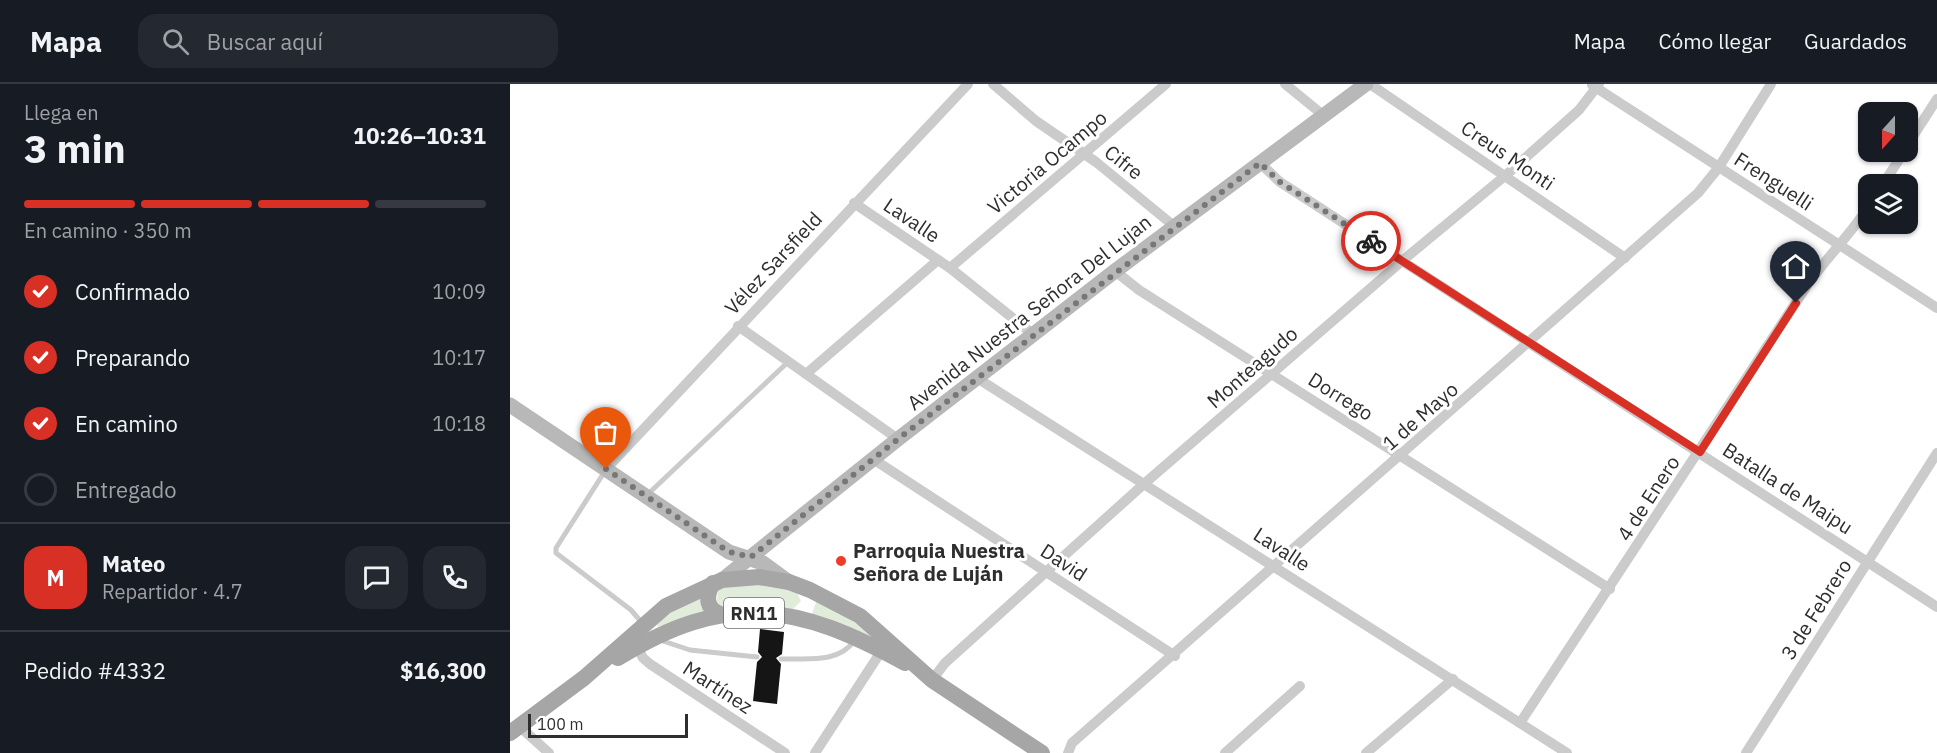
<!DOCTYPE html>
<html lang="es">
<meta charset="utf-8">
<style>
body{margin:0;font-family:"IBM Plex Sans",sans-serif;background:#242831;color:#f1f3f6;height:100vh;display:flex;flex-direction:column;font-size:22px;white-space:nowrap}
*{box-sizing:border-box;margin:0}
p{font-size:20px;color:#9ea1a6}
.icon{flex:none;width:33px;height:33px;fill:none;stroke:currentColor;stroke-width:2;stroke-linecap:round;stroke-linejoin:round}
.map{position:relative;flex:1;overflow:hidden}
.side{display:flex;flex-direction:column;background:#171b24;width:510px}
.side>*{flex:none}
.needle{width:39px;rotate:201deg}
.controls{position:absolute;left:1348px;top:18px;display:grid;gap:12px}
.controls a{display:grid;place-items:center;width:60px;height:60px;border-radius:12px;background:#171b24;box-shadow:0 2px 4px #0004;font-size:30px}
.scale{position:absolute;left:18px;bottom:15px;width:160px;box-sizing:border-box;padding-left:6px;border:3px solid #2e2e2e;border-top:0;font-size:16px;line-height:21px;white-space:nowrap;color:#2e2e2e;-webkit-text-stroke:4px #fff;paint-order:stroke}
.pin{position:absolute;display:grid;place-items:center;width:51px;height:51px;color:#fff;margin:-62px -26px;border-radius:50% 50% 50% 0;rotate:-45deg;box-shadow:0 0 6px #0007}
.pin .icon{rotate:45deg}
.courier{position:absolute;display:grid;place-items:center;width:60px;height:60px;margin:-30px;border:4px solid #d93025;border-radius:50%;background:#fff;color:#222;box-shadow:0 2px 8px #0007}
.headline em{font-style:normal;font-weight:700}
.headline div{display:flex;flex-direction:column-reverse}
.headline{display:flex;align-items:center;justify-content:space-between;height:102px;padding:0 24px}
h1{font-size:39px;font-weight:700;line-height:45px}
.bar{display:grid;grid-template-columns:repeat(4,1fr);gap:9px 6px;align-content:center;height:72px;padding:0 24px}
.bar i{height:8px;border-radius:4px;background:#363941}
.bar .current{background:#d93025}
.bar p{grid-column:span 4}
.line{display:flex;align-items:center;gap:15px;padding:0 24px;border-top:2px solid #363941}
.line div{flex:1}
.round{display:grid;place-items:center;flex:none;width:63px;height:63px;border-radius:18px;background:#242831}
ol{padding:0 24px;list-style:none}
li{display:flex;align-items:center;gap:18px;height:66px}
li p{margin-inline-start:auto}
li .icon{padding:6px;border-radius:50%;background:#d93025;color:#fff;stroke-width:4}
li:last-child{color:#9ea1a6}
li i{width:33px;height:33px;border:3px solid #363941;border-radius:50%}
header{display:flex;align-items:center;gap:36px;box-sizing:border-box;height:84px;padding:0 30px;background:#171b24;border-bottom:2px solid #363941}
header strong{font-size:28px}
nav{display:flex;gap:33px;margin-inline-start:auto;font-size:21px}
.search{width:420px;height:54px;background:#242831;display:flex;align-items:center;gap:15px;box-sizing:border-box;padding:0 21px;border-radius:18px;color:#9ea1a6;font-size:22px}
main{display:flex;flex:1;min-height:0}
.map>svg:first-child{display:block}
.green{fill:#e1ecdb}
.building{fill:#151515}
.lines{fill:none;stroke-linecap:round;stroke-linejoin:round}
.lane{stroke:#cbcbcb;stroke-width:5}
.street{stroke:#cbcbcb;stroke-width:10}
.secondary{stroke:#b8b8b8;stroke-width:15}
.primary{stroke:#a6a6a6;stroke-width:16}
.done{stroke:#777;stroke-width:6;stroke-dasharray:0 10.8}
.route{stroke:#d93025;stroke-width:8}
.poi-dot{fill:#ee3d27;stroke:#fff;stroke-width:2}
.labels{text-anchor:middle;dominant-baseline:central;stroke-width:6;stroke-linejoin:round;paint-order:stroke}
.shield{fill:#fff;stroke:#6d6d6d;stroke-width:1.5}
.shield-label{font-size:18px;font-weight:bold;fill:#2e2e2e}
.street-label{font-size:20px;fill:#2e2e2e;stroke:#fff}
.poi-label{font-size:20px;font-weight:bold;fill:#2e2e2e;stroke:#fff;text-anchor:start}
</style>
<header>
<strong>Mapa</strong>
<div class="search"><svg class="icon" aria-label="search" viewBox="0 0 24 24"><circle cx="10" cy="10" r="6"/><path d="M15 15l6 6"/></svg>Buscar aquí</div>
<nav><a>Mapa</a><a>Cómo llegar</a><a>Guardados</a></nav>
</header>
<main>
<section class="side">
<div class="headline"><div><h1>3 min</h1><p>Llega en</p></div><em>10:26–10:31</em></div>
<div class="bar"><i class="current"></i><i class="current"></i><i class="current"></i><i></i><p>En camino · 350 m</p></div>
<ol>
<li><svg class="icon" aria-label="check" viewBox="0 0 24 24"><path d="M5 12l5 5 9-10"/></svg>Confirmado<p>10:09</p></li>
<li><svg class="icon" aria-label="check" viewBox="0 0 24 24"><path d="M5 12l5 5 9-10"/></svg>Preparando<p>10:17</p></li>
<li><svg class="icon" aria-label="check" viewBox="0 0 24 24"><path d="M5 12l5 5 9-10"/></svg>En camino<p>10:18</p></li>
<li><i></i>Entregado</li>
</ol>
<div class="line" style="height:108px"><b class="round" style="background:#d93025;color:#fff">M</b><div><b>Mateo</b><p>Repartidor · 4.7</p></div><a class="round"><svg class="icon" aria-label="chat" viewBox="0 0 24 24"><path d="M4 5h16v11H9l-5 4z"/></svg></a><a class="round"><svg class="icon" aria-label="phone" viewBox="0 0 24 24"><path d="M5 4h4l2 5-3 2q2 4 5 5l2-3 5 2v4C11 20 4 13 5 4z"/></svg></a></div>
<div class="line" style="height:78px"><div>Pedido #4332</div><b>$16,300</b></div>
</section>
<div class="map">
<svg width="1427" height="669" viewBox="0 0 1427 669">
<rect width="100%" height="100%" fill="#fff"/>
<g class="green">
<path d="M244 499 286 507 291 517 281 527 212 524 207 518 208 505Z"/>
<path d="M190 511 191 522 195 529 147 543V536Z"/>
<path d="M307 515 376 558 302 530Z"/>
</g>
<path class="building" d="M250 545 274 548 272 570 266 574 271 580 267 620 243 617 247 578 252 573 248 568Z"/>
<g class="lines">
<g class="lane">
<path d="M95 387 46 464V469L121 526 133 540"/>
<path d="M138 410 278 278"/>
<path d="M150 556 180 566 247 573"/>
<path d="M271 575C296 574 328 580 344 557"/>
</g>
<g class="street">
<path d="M483 0 526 37 586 78 664 142"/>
<path d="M775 0 813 31"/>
<path d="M860 0 1115 174"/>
<path d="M1082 1 1427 224"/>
<path d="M1398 60 1427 15"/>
<path d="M750 79 770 98 1427 523"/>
<path d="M1373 100 1394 68"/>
<path d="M344 119 440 184 524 251"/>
<path d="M440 184 656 0"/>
<path d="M605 187 629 206 1100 505"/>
<path d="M228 242 388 355"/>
<path d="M296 290 428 176"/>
<path d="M467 294 1057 669"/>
<path d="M363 375 665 572"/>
<path d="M96 385 458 0"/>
<path d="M127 562 133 574 140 580 275 669"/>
<path d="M422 596 435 579 635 399 892 177 996 91 1069 26 1089 0"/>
<path d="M1010 639 1298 200C1318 172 1340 151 1359 122"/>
<path d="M9 642 39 669"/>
<path d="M305 669 372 566"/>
<path d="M558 669 562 659 1188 109 1209 83 1261 0"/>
<path d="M715 669 790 602"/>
<path d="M856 669 943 595"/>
<path d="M1236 669 1427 369"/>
</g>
<g class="secondary">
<path d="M0 321 219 468 253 479 279 498"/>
<path d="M212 496 388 355 605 187 856 0"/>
</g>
<g class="primary">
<path d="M203 499C196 511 195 524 210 530"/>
<path d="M108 574C217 507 286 519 395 579"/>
<path d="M0 649 74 594 156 522 212 496 249 493 279 498 300 506 350 532 422 596 532 669"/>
</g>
</g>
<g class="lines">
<path class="done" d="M96 385 219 468 241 473 388 355 750 79 770 98 861 157"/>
<path class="route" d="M861 157 1190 368 1286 219"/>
</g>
<circle class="poi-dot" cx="331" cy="477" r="6"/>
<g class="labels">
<rect class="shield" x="214" y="514" width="60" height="30" rx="4.5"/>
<g class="shield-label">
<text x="244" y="529">RN11</text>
</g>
<g class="street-label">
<text transform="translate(998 71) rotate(34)">Creus Monti</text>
<text transform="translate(537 78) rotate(-40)">Victoria Ocampo</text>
<text transform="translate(614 78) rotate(38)">Cifre</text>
<text transform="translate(1264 97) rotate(33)">Frenguelli</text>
<text transform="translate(402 136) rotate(34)">Lavalle</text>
<text transform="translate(263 179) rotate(-47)">Vélez Sarsfield</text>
<text transform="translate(519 228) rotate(-38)">Avenida Nuestra Señora Del Lujan</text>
<text transform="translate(742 283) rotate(-41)">Monteagudo</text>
<text transform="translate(831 312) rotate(32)">Dorrego</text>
<text transform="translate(910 332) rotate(-41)">1 de Mayo</text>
<text transform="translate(1278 404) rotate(33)">Batalla de Maipu</text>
<text transform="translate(1138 414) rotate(-57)">4 de Enero</text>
<text transform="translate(772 465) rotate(33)">Lavalle</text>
<text transform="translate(554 478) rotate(33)">David</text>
<text transform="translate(1306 525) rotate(-58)">3 de Febrero</text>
<text transform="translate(208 603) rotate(33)">Martínez</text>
</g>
<g class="poi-label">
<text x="343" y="466">Parroquia Nuestra<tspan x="343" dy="23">Señora de Luján</tspan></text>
</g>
</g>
</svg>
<div class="controls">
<a><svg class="needle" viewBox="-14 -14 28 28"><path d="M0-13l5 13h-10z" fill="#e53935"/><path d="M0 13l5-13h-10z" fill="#9ea1a6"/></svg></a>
<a><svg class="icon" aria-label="layers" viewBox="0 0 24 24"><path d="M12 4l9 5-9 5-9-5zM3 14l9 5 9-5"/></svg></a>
</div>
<div class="scale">100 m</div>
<div class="pin" style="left:96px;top:385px;background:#ea580c"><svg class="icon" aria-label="bag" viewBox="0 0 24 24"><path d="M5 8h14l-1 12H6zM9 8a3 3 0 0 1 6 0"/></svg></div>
<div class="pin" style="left:1286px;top:219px;background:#1f2937"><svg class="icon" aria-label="home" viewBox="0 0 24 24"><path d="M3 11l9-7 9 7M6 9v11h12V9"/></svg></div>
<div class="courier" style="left:861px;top:157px"><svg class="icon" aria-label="bike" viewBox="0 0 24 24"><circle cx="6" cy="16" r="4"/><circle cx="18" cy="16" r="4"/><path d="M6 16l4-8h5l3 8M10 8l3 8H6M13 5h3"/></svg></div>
</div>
</main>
